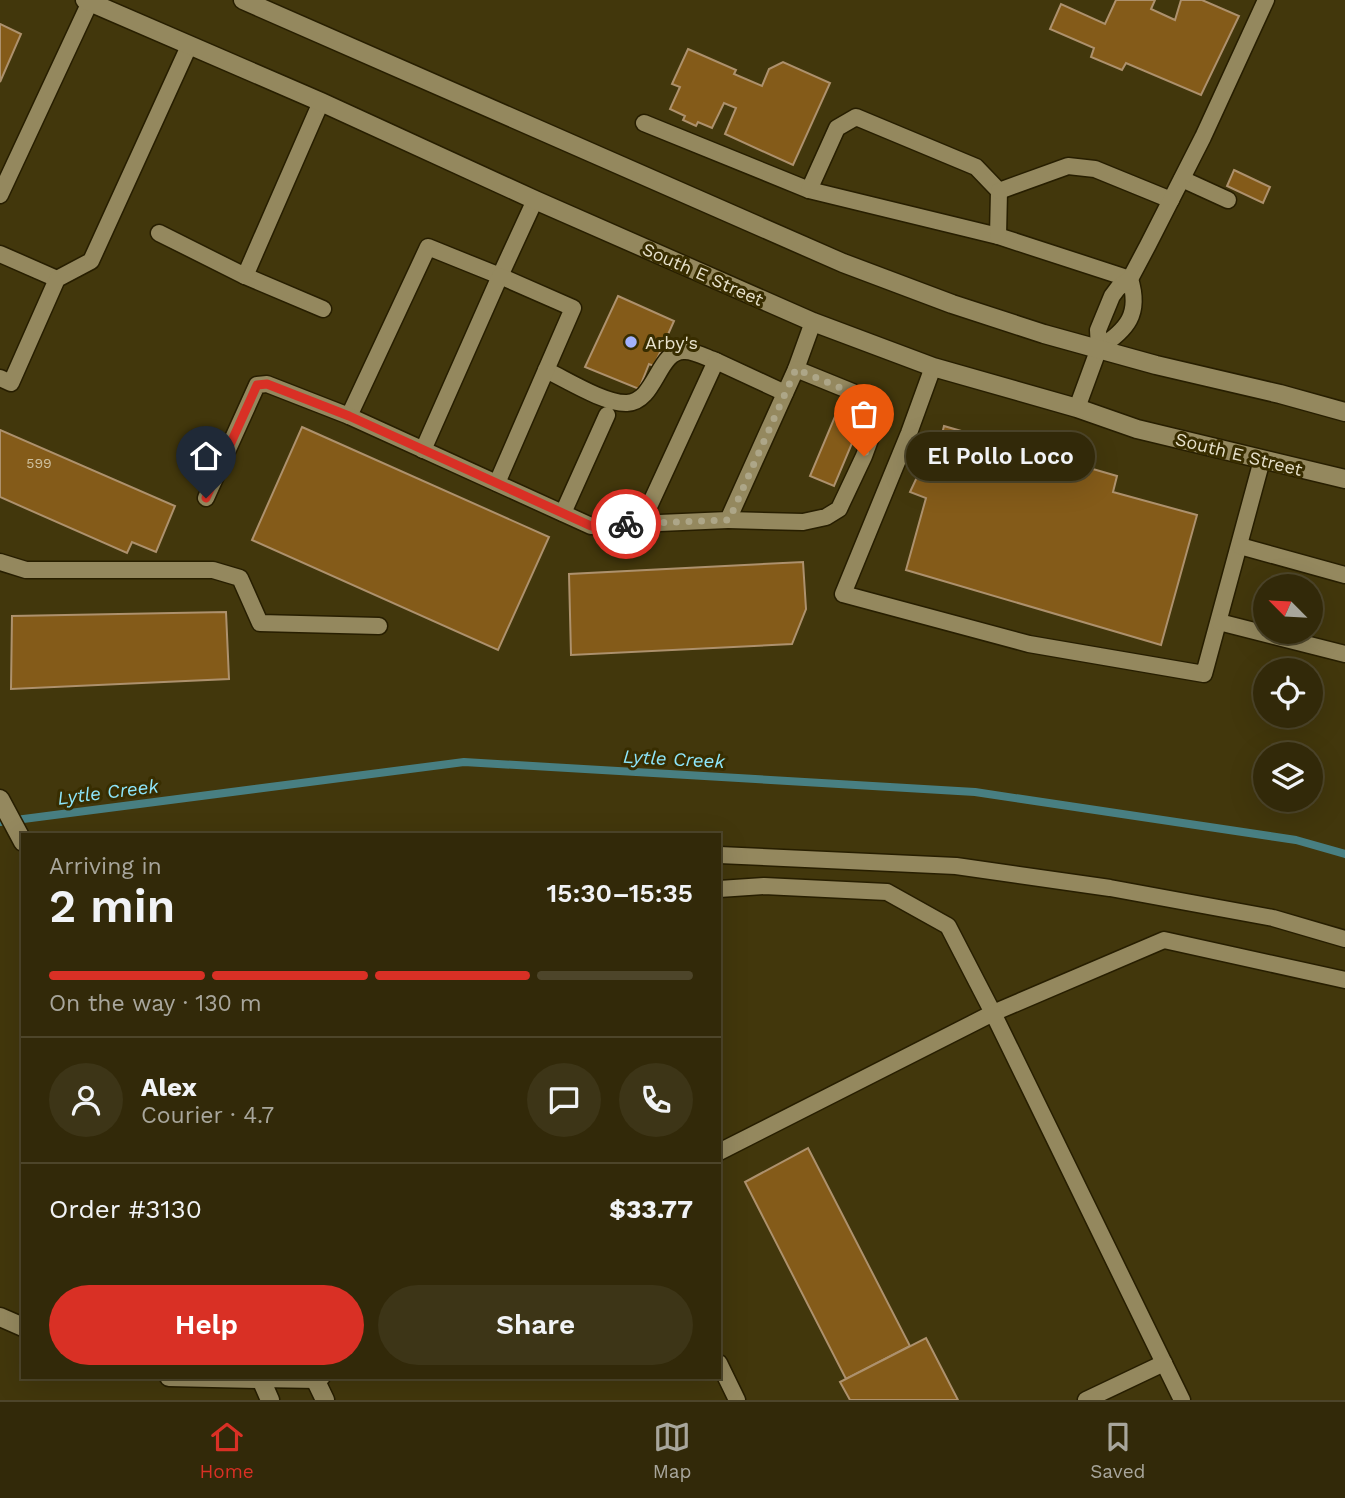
<!DOCTYPE html>
<meta charset="utf-8">
<style>
body{margin:0;font-family:"Work Sans",sans-serif;background:#3d3517;color:#f1f3f6;height:100vh;display:flex;flex-direction:column;font-size:26px;white-space:nowrap}
*{box-sizing:border-box;margin:0}
p{font-size:23px;color:#a8a69c}
.icon{flex:none;width:38px;height:38px;fill:none;stroke:currentColor;stroke-width:2;stroke-linecap:round;stroke-linejoin:round}
.map{position:relative;flex:1;overflow:hidden}
.side{position:absolute;left:21px;top:833px;width:700px;height:546px;display:flex;flex-direction:column;background:#322909;border-radius:0px;box-shadow:0 7px 28px #0002,0 0 0 2px #4d452a}
.side>*{flex:none}
.needle{width:46px;rotate:294deg}
.controls{position:absolute;left:1253px;top:574px;display:grid;gap:14px}
.controls a{display:grid;place-items:center;width:70px;height:70px;border-radius:50%;background:#322909;box-shadow:0 7px 28px #0002,0 0 0 2px #4d452a;font-size:35px}
.pin{position:absolute;display:grid;place-items:center;width:60px;height:60px;color:#fff;margin:-72px -30px;border-radius:50% 50% 50% 0;rotate:-45deg;box-shadow:0 0 7px #0007}
.pin .icon{rotate:45deg}
.courier{position:absolute;display:grid;place-items:center;width:70px;height:70px;margin:-35px;border:5px solid #d93025;border-radius:50%;background:#fff;color:#222;box-shadow:0 2px 9px #0007}
.bubble{position:absolute;height:49px;border-radius:24px;background:#322909;box-shadow:0 7px 28px #0002,0 0 0 2px #4d452a;font-size:23px;font-weight:600;line-height:49px;text-align:center}
.head em{font-style:normal;font-weight:600}
.head div{display:flex;flex-direction:column-reverse}
.head{display:flex;align-items:center;justify-content:space-between;height:119px;padding:0 28px}
h1{font-size:46px;font-weight:600;line-height:52px}
.bar{display:grid;grid-template-columns:repeat(4,1fr);gap:10px 7px;align-content:center;height:84px;padding:0 28px}
.bar i{height:9px;border-radius:5px;background:#4d452a}
.bar .active{background:#d93025}
.bar p{grid-column:span 4}
.line{display:flex;align-items:center;gap:18px;padding:0 28px;border-top:2px solid #4d452a}
.line div{flex:1}
.round{display:grid;place-items:center;flex:none;width:74px;height:74px;border-radius:37px;background:#3d3517}
.primary-button{display:flex;gap:14px;margin-top:auto;padding:14px 28px}
.primary-button a{flex:1;height:80px;border-radius:42px;background:#d93025;color:#fff;font-size:28px;font-weight:600;line-height:80px;text-align:center}
.primary-button a+a{background:#3d3517;color:#f1f3f6}
.menu{display:flex;justify-content:space-around;align-items:center;height:98px;border-top:2px solid #4d452a;background:#322909;font-size:19px;color:#a8a69c}
.menu a{display:grid;justify-items:center;gap:4px}
.menu .active{color:#d93025}
.map>svg:first-child{display:block}
.lines{fill:none;stroke-linecap:round;stroke-linejoin:round}
.stream{stroke:#487f82;stroke-width:8}
.building{fill:#845b19;stroke:#ad916d;stroke-width:2}
.service-casing{stroke:#271e00;stroke-width:19}
.tertiary-casing{stroke:#271e00;stroke-width:21}
.secondary-casing{stroke:#271e00;stroke-width:21}
.service{stroke:#94885e;stroke-width:16}
.tertiary{stroke:#94885e;stroke-width:18}
.secondary{stroke:#94885e;stroke-width:18}
.done{stroke:#ada688;stroke-width:7;stroke-dasharray:0 12.6}
.route{stroke:#d93025;stroke-width:9}
.poi-dot{fill:#a2b2fd;stroke:#382d00;stroke-width:2.5}
.labels{text-anchor:middle;dominant-baseline:central;stroke-width:6;stroke-linejoin:round;paint-order:stroke}
.number-label{font-size:14px;fill:#cec09e}
.street-label{font-size:18px;fill:#e7e1cb;stroke:#382d00}
.poi-label{font-size:18px;fill:#e7e1cb;stroke:#382d00;text-anchor:start}
.water-label{font-size:19px;font-style:italic;fill:#8ee6fb;stroke:#382d00}
</style>
<div class="map">
<svg width="1345" height="1400" viewBox="0 0 1345 1400">
<rect width="100%" height="100%" fill="#42370c"/>
<g class="lines">
<path class="stream" d="M0 822 464 762 975 792 1296 840 1345 854"/>
</g>
<g class="building">
<path d="M1116 0H1155L1151 9 1175 20 1181 0H1202L1239 16 1201 95 1126 63 1122 70 1091 57 1094 48 1050 29 1061 4 1105 24Z"/>
<path d="M0 24 21 34 0 82Z"/>
<path d="M688 49 736 70 734 74 762 86 769 69 783 62 830 83 793 165 725 134 736 108 724 103 712 128 698 122 696 126 683 120 685 116 670 109 680 87 672 84Z"/>
<path d="M1234 170 1270 187 1263 203 1227 186Z"/>
<path d="M618 296 674 321 654 366 649 364 639 389 585 367Z"/>
<path d="M839 407 863 417 834 486 810 476Z"/>
<path d="M944 426 1117 476 1113 492 1197 515 1161 645 906 570 926 498 910 492 926 458 935 462Z"/>
<path d="M302 427 549 537 498 650 252 540Z"/>
<path d="M0 430 175 506 156 552 132 542 127 553 0 497Z"/>
<path d="M803 562 806 609 792 644 571 655 569 574Z"/>
<path d="M226 612 229 679 11 689 12 616Z"/>
<path d="M808 1148 910 1346 846 1379 745 1182Z"/>
<path d="M926 1338 958 1400H850L840 1382Z"/>
</g>
<g class="lines">
<defs>
<g id="service">
<path d="M321 102 245 276 323 309"/>
<path d="M644 123 809 190 998 236 1130 279"/>
<path d="M1182 179 1228 200"/>
<path d="M809 190 837 128 856 117 976 167 999 191 998 236"/>
<path d="M999 191 1068 166 1095 169 1171 200"/>
<path d="M0 195 90 2"/>
<path d="M535 200 500 276 428 247 349 416 591 526 728 520 796 369 813 322"/>
<path d="M159 233 245 276"/>
<path d="M0 254 57 279"/>
<path d="M1099 348C1127 330 1141 314 1130 279"/>
<path d="M933 367 909 433 843 594 1029 644 1204 674 1262 460"/>
<path d="M546 370C567 380 605 404 627 403 656 402 658 349 685 351 695 351 707 358 716 361"/>
<path d="M0 378 11 383 57 279 91 261 189 46"/>
<path d="M1077 408 1099 348 1098 330 1112 296 1118 288 1130 279 1148 245 1203 137 1266 0"/>
<path d="M423 450 500 276 573 308 497 483"/>
<path d="M206 498 257 385 267 384 349 416"/>
<path d="M563 513 607 415"/>
<path d="M728 520 803 522 826 517 839 509 864 456 878 418 874 407 855 393 796 369"/>
<path d="M641 524 716 361 785 393"/>
<path d="M1240 546 1345 575"/>
<path d="M0 562 26 570H213L240 578 260 623 379 626"/>
<path d="M1219 622 1345 654"/>
<path d="M719 855 956 866 1110 888 1273 918 1345 939"/>
<path d="M719 889 764 886 887 892 948 926 993 1013 1164 940 1345 980"/>
<path d="M719 1152 993 1013 1182 1400"/>
<path d="M719 1363 737 1400"/>
<path d="M260 1379 316 1380 322 1377"/>
<path d="M1086 1400 1164 1363"/>
</g>
<g id="tertiary">
<path d="M0 1317 23 1327"/>
<path d="M169 1377 260 1379"/>
</g>
<g id="secondary">
<path d="M85 0 321 102 535 200 813 322 933 367 1077 408 1137 429 1345 479"/>
<path d="M243 0 843 263 952 304 1044 334 1156 365 1280 394 1345 412"/>
<path d="M0 799 23 842"/>
<path d="M260 1377 270 1400"/>
<path d="M314 1377 325 1400"/>
</g>
</defs>
<use href="#service" class="service-casing"/>
<use href="#tertiary" class="tertiary-casing"/>
<use href="#secondary" class="secondary-casing"/>
<use href="#service" class="service"/>
<use href="#tertiary" class="tertiary"/>
<use href="#secondary" class="secondary"/>
</g>
<g class="lines">
<path class="done" d="M626 524 729 520 796 369 855 394 874 407 878 418 864 456"/>
<path class="route" d="M206 498 257 385 267 384 349 416 591 526 626 524"/>
</g>
<circle class="poi-dot" cx="631" cy="342" r="7"/>
<g class="labels">
<g class="number-label">
<text x="39" y="463">599</text>
</g>
<g class="street-label">
<text transform="translate(703 274) rotate(24)">South E Street</text>
<text transform="translate(1239 454) rotate(14)">South E Street</text>
</g>
<g class="poi-label">
<text x="645" y="342">Arby's</text>
</g>
<g class="water-label">
<text transform="translate(674 759) rotate(3)">Lytle Creek</text>
<text transform="translate(108 792) rotate(-7)">Lytle Creek</text>
</g>
</g>
</svg>
<div class="controls">
<a><svg class="needle" viewBox="-14 -14 28 28"><path d="M0-13l5 13h-10z" fill="#e53935"/><path d="M0 13l5-13h-10z" fill="#a8a69c"/></svg></a>
<a><svg class="icon" aria-label="locate" viewBox="0 0 24 24"><circle cx="12" cy="12" r="6"/><path d="M12 2v4M12 18v4M2 12h4M18 12h4"/></svg></a>
<a><svg class="icon" aria-label="layers" viewBox="0 0 24 24"><path d="M12 4l9 5-9 5-9-5zM3 14l9 5 9-5"/></svg></a>
</div>
<div class="pin" style="left:864px;top:456px;background:#ea580c"><svg class="icon" aria-label="bag" viewBox="0 0 24 24"><path d="M5 8h14l-1 12H6zM9 8a3 3 0 0 1 6 0"/></svg></div>
<div class="pin" style="left:206px;top:498px;background:#1f2937"><svg class="icon" aria-label="home" viewBox="0 0 24 24"><path d="M3 11l9-7 9 7M6 9v11h12V9"/></svg></div>
<div class="courier" style="left:626px;top:524px"><svg class="icon" aria-label="bike" viewBox="0 0 24 24"><circle cx="6" cy="16" r="4"/><circle cx="18" cy="16" r="4"/><path d="M6 16l4-8h5l3 8M10 8l3 8H6M13 5h3"/></svg></div>
<div class="bubble" style="left:906px;top:432px;width:189px">El Pollo Loco</div>
<section class="side">
<div class="head"><div><h1>2 min</h1><p>Arriving in</p></div><em>15:30–15:35</em></div>
<div class="bar"><i class="active"></i><i class="active"></i><i class="active"></i><i></i><p>On the way · 130 m</p></div>
<div class="line" style="height:126px"><a class="round"><svg class="icon" aria-label="person" viewBox="0 0 24 24"><circle cx="12" cy="8" r="4"/><path d="M4 21q1-7 8-7t8 7"/></svg></a><div><b>Alex</b><p>Courier · 4.7</p></div><a class="round"><svg class="icon" aria-label="chat" viewBox="0 0 24 24"><path d="M4 5h16v11H9l-5 4z"/></svg></a><a class="round"><svg class="icon" aria-label="phone" viewBox="0 0 24 24"><path d="M5 4h4l2 5-3 2q2 4 5 5l2-3 5 2v4C11 20 4 13 5 4z"/></svg></a></div>
<div class="line" style="height:91px"><div>Order #3130</div><b>$33.77</b></div>
<div class="primary-button"><a>Help</a><a>Share</a></div>
</section>
</div>
<nav class="menu">
<a class="active"><svg class="icon" aria-label="home" viewBox="0 0 24 24"><path d="M3 11l9-7 9 7M6 9v11h12V9"/></svg>Home</a>
<a><svg class="icon" aria-label="map" viewBox="0 0 24 24"><path d="M3 6l6-2 6 2 6-2v14l-6 2-6-2-6 2zM9 4v14M15 6v14"/></svg>Map</a>
<a><svg class="icon" aria-label="saved" viewBox="0 0 24 24"><path d="M7 4h10v16l-5-4-5 4z"/></svg>Saved</a>
</nav>
